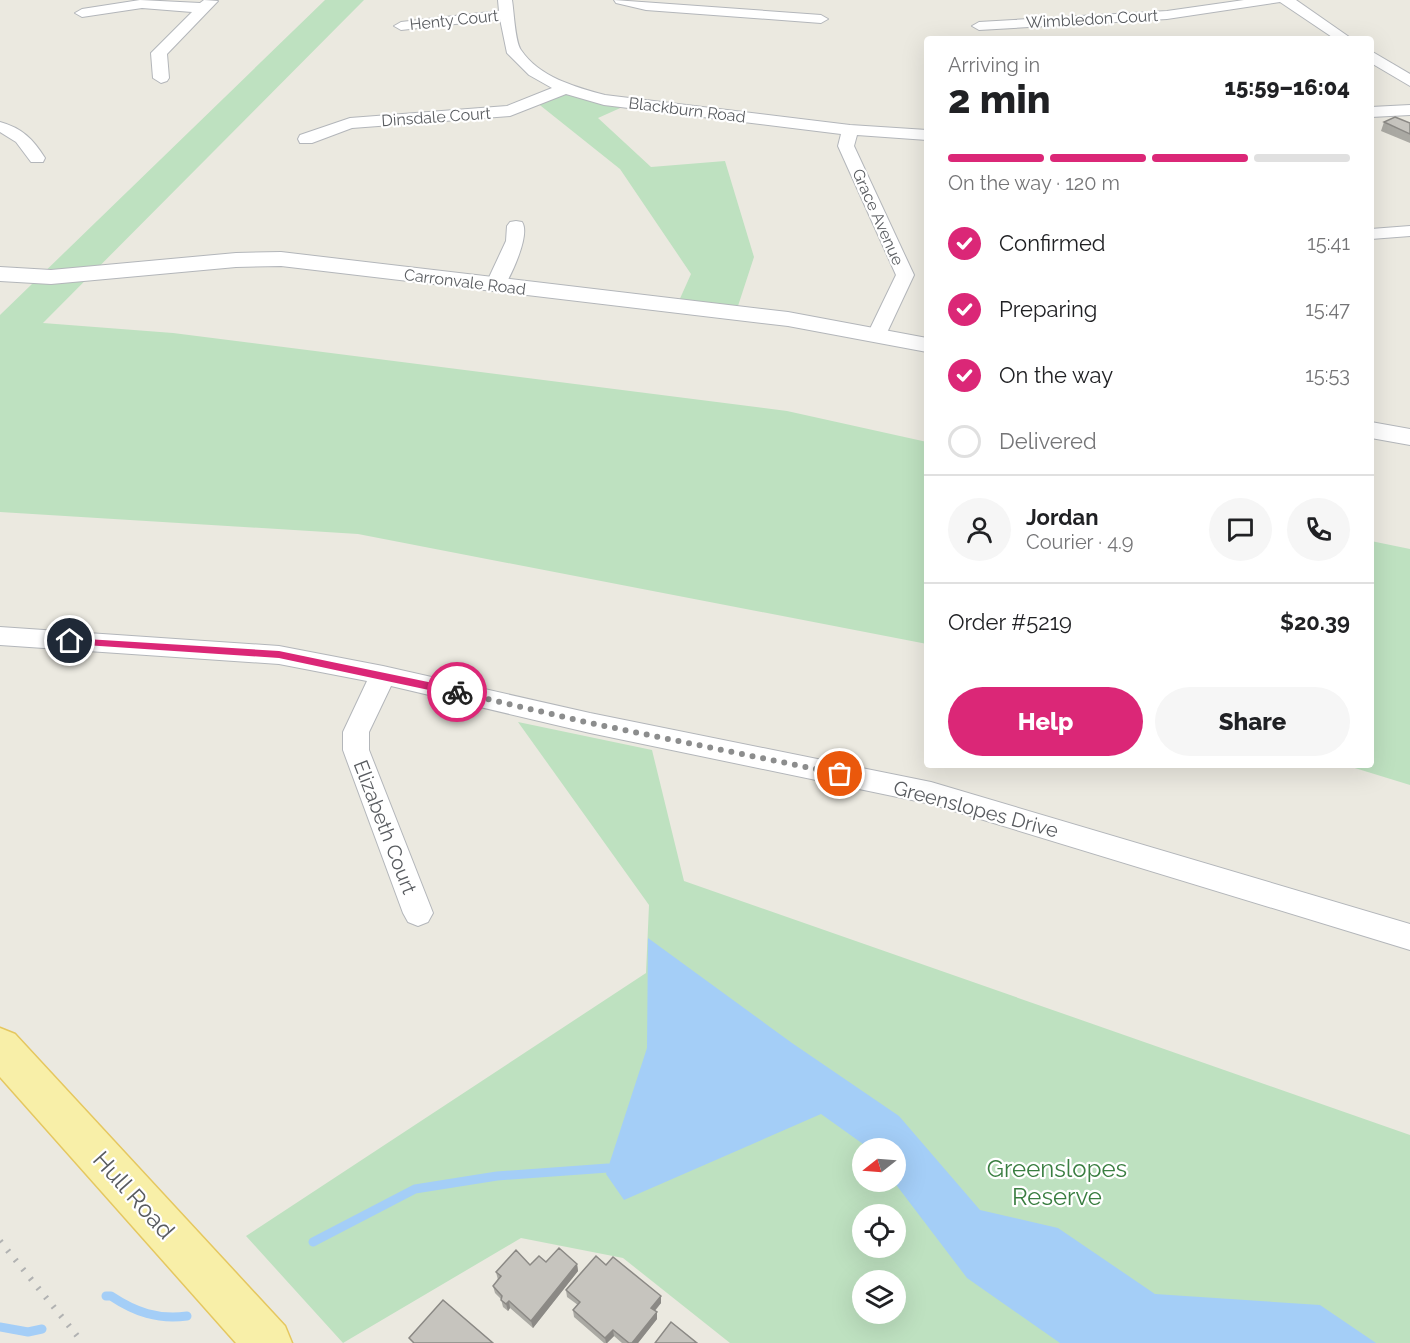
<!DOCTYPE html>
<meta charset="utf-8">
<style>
body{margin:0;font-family:Raleway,sans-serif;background:#f6f6f6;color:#202124;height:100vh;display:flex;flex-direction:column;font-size:22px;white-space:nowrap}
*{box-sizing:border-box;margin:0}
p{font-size:20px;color:#757577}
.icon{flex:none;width:33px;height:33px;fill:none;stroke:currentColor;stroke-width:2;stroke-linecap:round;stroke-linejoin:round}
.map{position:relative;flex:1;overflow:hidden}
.side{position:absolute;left:924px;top:36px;width:450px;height:732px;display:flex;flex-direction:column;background:#fff;border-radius:6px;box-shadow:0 6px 24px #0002}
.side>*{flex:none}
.needle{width:39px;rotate:253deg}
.fabs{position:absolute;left:852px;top:1138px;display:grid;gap:12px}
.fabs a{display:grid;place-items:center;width:54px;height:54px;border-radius:50%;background:#fff;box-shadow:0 6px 24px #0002;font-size:30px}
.pin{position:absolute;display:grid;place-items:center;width:51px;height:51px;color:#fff;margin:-26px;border:3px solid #fff;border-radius:50%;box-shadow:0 2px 6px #0007}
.courier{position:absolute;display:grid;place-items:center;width:60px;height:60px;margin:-30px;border:4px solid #db2777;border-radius:50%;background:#fff;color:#222;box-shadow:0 2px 8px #0007}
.headline em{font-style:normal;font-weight:800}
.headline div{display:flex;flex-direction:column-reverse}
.headline{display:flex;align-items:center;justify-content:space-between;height:102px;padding:0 24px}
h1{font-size:39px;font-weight:800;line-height:45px}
.bar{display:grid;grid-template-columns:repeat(4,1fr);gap:9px 6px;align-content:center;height:72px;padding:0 24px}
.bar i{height:8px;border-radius:4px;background:#e0e0e0}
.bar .selected{background:#db2777}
.bar p{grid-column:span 4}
.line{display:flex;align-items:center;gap:15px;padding:0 24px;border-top:2px solid #e0e0e0}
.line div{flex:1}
.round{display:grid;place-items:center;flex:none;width:63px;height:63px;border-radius:32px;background:#f6f6f6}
ol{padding:0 24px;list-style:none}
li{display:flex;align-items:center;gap:18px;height:66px}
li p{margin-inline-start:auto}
li .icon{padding:6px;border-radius:50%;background:#db2777;color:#fff;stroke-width:4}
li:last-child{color:#757577}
li i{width:33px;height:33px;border:3px solid #e0e0e0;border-radius:50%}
.action{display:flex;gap:12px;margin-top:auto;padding:12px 24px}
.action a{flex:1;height:69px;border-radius:36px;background:#db2777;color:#fff;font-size:24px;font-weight:800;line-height:69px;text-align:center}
.action a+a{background:#f6f6f6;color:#202124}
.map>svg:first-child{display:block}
.green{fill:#bee1c0;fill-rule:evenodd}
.water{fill:#a4cef7}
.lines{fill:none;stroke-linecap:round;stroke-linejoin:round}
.stream{stroke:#a4cef7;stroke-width:9}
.minor-casing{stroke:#b3b6ba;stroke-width:2}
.tertiary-casing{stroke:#b3b6ba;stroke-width:2}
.primary-casing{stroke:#e5c75f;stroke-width:3}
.minor{fill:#fff;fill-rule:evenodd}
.tertiary{fill:#fff;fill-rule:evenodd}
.primary{fill:#f8efa8;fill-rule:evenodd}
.rail{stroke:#b1b2b2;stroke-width:6;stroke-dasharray:2 10;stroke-linecap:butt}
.wall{fill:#aaa9a3}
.shaded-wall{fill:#8b8985}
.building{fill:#c6c4be;stroke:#8b8985;stroke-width:1.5}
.route{fill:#db2777}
.done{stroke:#8c8d8d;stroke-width:6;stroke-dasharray:0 10.8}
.labels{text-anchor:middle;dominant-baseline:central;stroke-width:4.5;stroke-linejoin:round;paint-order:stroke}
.far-street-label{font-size:16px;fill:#595c60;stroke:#fff}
.street-label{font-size:20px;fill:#595c60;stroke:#fff}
.near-park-label{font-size:24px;fill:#3a7e41;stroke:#fff}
.near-street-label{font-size:24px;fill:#595c60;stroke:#fff}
</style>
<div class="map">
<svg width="1410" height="1343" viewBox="0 0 1410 1343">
<rect width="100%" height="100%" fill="#ebe9e0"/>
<g class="green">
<path d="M325 0H364L43 323 173 333 787 411 927 442V644L358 534 0 512V315Z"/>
<path d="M565 90 627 105 598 118 651 167 725 161 754 257 737 309 678 303 691 274 620 169 536 102Z"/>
<path d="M1371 541 1410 549V785L1345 765H1371Z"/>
<path d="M518 722 652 750 684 881 1410 1135V1343H730L623 1258 521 1238 343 1343 246 1236 646 973 649 905ZM862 1149H896V1182H862ZM862 1215H896V1248H862ZM862 1281H896V1314H862Z"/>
</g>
<path class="water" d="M648 938 792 1043 899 1116 980 1210 1058 1228 1155 1294 1320 1305 1376 1343H1060L967 1278 894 1182 896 1149H870L821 1114 624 1200 606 1174 647 1048Z"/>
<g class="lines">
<g class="stream">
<path d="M313 1242 415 1189 497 1176 608 1168"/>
<path d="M106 1296H111C135 1312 158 1320 187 1316"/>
<path d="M0 1327 28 1332 42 1329"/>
</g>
<defs>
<g id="minor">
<path d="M140 0 200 3 204 0 218 1 167 54 169 78 167 81 161 83 153 78 151 53 192 12 142 8 82 17 75 13 82 9Z"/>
<path d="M498 0H512C514 12 515 42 521 50 539 77 575 87 605 95L850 125 927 130V140L857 135 854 146 914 275 884 339H870L867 335 896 275 838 146 841 134 604 105 566 94 510 116 352 128 312 143H300L298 139 300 135 350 118 507 106 552 88 529 75 507 53 500 19 401 30 394 26 401 22 499 11Z"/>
<path d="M614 0 821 15 828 19 821 23 646 10 616 3Z"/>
<path d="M1244 0H1296L1352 39H1335L1280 2 1167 19 979 30 972 26 979 22 1167 11Z"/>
<path d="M1371 51 1410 74V86L1371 63Z"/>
<path d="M1410 105V115L1371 117V107Z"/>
<path d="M0 122C22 128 33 139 45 158L43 162H31L16 142 0 132Z"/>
<path d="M516 221 522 222C531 235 510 278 502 290H488L485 286 506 241 507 226 510 222Z"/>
<path d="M1410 226V236L1371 239V229Z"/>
<path d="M0 627 279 646 383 666 590 713 931 782 1410 924V950L931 804 590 733 391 686 369 732V750L433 913 428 922 418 926 408 922 403 913 343 750V732L367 681 279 664 0 645Z"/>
</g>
<g id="tertiary">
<path d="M281 252 788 312 927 338V352L788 326 281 266 236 267 51 284 0 281V267L51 270 236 253Z"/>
<path d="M1371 422 1410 429V445L1371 438Z"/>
</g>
<path id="primary" d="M0 1028 15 1034 285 1326 292 1343H236L0 1077Z"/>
</defs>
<use href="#minor" class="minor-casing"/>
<use href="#tertiary" class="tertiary-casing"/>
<use href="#primary" class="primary-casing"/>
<use href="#minor" class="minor"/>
<use href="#tertiary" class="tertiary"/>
<use href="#primary" class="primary"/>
<path class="rail" d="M0 1241 83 1343"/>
</g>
<g class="wall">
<path d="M1384 122 1410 123V143L1381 131Z"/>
<path d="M546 1262 577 1264 578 1271 533 1328 510 1308 508 1311 503 1307 501 1299 495 1293 493 1286 498 1280 496 1272Z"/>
<path d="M606 1265 661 1296V1303L655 1311 657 1312V1319L638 1343H622L614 1336 607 1343H604L574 1317 573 1310 578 1305 567 1297 566 1290Z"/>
</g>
<g class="shaded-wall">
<path d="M577 1264 578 1271 533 1328 531 1321Z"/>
<path d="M661 1296V1303L651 1315V1308Z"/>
<path d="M509 1301 510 1308 508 1311 506 1304Z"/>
<path d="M657 1312V1319L638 1343H632Z"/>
<path d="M613 1330 614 1336 607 1343H606L605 1338Z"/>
</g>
<g class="building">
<path d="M1395 117 1410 123V134L1384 122Z"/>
<path d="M559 1248 577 1264 531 1321 509 1301 506 1304 501 1300 502 1296 493 1286 501 1276 496 1272 516 1250 530 1265 539 1256 546 1262Z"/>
<path d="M596 1256 606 1265 613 1257 661 1296 651 1308 657 1312 632 1343H629L613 1330 605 1338 573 1310 580 1302 566 1290Z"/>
<path d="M443 1300 493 1343H414L409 1338Z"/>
<path d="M671 1322 697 1343H655Z"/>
</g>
<path class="route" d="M70 638 279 651 457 688 462 692 457 696 279 658 70 644 65 641Z"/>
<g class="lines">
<path class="done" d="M457 692 590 723 840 774"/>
</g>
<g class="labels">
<g class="far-street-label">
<text transform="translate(1092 19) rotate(-3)">Wimbledon Court</text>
<text transform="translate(454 20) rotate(-6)">Henty Court</text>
<text transform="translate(687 110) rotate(7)">Blackburn Road</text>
<text transform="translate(436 117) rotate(-4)">Dinsdale Court</text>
<text transform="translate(878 217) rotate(66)">Grace Avenue</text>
<text transform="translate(465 282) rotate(7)">Carronvale Road</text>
</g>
<g class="street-label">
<text transform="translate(976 809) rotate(15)">Greenslopes Drive</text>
<text transform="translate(385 827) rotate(69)">Elizabeth Court</text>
</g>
<g class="near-park-label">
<text x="1057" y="1168">Greenslopes<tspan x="1057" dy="28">Reserve</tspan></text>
</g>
<g class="near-street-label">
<text transform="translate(134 1195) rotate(48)">Hull Road</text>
</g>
</g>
</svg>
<div class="fabs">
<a><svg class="needle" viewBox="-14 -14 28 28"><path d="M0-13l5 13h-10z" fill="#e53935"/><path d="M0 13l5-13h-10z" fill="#757577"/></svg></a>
<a><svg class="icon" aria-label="locate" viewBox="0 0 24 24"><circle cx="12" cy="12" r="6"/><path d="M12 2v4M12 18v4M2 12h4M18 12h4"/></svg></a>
<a><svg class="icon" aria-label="layers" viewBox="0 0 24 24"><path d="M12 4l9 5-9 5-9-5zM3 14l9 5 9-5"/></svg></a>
</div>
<div class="pin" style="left:840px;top:774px;background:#ea580c"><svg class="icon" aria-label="bag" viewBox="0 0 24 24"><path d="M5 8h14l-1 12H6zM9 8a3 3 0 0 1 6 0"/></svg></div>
<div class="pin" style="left:70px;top:641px;background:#1f2937"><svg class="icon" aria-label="home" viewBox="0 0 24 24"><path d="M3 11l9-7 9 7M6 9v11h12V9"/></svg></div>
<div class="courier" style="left:457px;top:692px"><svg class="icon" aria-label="bike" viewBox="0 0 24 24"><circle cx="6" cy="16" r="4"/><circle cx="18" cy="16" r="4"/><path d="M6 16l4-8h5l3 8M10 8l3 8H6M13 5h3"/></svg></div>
<section class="side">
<div class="headline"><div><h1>2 min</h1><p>Arriving in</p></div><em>15:59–16:04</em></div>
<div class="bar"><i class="selected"></i><i class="selected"></i><i class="selected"></i><i></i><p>On the way · 120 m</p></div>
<ol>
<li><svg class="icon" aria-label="check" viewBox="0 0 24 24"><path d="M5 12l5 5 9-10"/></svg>Confirmed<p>15:41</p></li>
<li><svg class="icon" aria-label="check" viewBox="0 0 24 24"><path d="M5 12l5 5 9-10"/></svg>Preparing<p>15:47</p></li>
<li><svg class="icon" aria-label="check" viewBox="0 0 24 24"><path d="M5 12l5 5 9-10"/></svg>On the way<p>15:53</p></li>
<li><i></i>Delivered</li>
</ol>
<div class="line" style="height:108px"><a class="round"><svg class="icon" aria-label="person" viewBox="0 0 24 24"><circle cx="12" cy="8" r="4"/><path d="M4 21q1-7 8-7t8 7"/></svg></a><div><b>Jordan</b><p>Courier · 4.9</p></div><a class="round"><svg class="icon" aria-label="chat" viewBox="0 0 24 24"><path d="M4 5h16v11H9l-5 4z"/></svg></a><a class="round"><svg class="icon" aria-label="phone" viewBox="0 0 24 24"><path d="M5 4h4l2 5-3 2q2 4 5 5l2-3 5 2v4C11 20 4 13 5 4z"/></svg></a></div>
<div class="line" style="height:78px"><div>Order #5219</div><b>$20.39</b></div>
<div class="action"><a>Help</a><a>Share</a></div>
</section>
</div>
